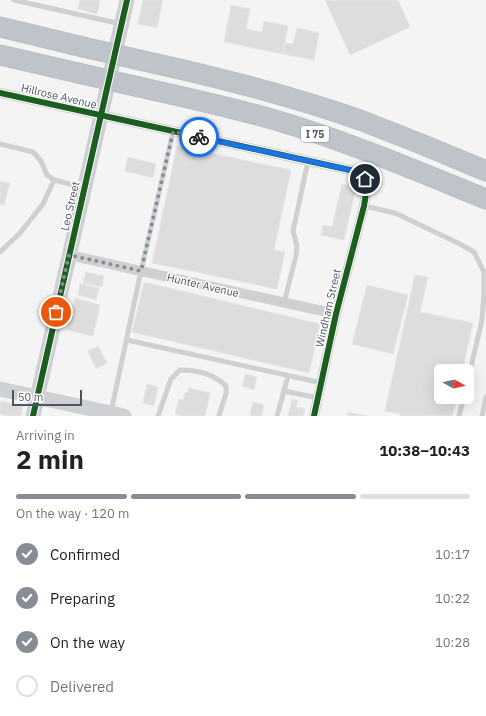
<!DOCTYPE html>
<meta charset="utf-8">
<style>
body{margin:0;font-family:"IBM Plex Sans",sans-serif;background:#f2f2f2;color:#202124;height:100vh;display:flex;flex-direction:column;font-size:15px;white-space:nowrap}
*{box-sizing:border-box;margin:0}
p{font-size:13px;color:#757577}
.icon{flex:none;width:22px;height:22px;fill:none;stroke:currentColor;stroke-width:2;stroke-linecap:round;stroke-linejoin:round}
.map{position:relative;height:416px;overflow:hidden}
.drawer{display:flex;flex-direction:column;background:#fff;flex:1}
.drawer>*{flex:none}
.needle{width:26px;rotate:98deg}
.controls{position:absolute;left:434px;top:364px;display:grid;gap:8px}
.controls a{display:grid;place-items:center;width:40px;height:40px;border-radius:6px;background:#fff;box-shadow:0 4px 16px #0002;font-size:20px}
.scale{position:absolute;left:12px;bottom:10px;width:70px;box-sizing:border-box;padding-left:4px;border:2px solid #4a5661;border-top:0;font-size:11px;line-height:14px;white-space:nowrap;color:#4a5661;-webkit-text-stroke:3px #fff;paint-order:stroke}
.pin{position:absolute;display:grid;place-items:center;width:34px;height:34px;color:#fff;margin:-17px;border:2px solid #fff;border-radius:50%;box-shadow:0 1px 4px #0007}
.courier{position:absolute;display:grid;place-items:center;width:40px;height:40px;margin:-20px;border:3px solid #1a73e8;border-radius:50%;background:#fff;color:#222;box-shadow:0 1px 5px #0007}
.head em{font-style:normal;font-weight:700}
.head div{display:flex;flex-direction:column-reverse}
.head{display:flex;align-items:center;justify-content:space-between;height:68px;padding:0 16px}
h1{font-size:26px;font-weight:700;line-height:30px}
.bar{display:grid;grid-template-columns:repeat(4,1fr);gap:6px 4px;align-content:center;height:48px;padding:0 16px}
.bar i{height:5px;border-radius:3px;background:#e0e0e0}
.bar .active{background:#868d94}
.bar p{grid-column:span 4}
ol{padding:0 16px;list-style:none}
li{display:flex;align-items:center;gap:12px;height:44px}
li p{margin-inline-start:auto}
li .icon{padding:4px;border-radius:50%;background:#868d94;color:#fff;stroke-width:4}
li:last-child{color:#757577}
li i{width:22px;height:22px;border:2px solid #e0e0e0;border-radius:50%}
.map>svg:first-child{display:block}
.building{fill:#ddddde;stroke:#e5e6e7}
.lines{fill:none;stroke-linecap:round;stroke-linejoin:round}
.highway-casing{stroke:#b9bec3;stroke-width:21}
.lane{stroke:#ced0d2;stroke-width:5}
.street{stroke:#ced0d2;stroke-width:10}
.secondary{stroke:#ced0d4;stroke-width:15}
.highway{stroke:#bec4c9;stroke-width:19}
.highway-bridge-casing{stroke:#b9bec3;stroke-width:21;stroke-linecap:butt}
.highway-bridge{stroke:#bec4c9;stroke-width:19}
.cycleway-casing{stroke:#fff;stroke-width:8}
.cycleway{stroke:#1b5e20;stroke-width:6}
.done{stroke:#868d94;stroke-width:4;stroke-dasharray:0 7.2}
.route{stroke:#1a73e8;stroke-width:5}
.labels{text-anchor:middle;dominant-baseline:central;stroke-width:3;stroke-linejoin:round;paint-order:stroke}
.shield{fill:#fff;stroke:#808990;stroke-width:1}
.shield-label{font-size:10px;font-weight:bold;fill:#4a5661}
.street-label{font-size:11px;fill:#4a5661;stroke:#fff}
</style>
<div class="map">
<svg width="486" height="416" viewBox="0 0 486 416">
<rect width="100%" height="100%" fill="#f4f4f4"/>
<g class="building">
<path d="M80 0H100L97 14 78 9Z"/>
<path d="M143 0H163L157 28 138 24Z"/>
<path d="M325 0H398L410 27 350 55Z"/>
<path d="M231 5 250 9 246 29 262 32 264 21 288 26 283 54 224 42Z"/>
<path d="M297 28 319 33 314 60 283 54 285 43 293 44Z"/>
<path d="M177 146 291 170 274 250 285 252 277 289 152 263Z"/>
<path d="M128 157 156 164 153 178 125 171Z"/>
<path d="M0 181 10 183 4 205 0 204Z"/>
<path d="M342 184 356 187 344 240 321 235 323 225 332 227Z"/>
<path d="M86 272 104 276 102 287 83 283Z"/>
<path d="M415 275 428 277 420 312 473 323 462 371H441V397H457L452 416H400V414L385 411Z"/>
<path d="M144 282 320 324 309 373 132 332Z"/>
<path d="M80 284 99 288 96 300 78 295Z"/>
<path d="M367 285 408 295 393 354 352 344Z"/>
<path d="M75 298 100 305 93 336 67 330Z"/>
<path d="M98 346 107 363 96 369 88 351Z"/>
<path d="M245 374 257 377 254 390 242 386Z"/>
<path d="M147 384 158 387 154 406 143 403Z"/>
<path d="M189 388 210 393 205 416H183L175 414 179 399 183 400 185 393H187Z"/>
<path d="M292 399 298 401 296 407 305 409 303 416H288Z"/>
<path d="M0 401 23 406 21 416H7L0 414Z"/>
<path d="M253 402 264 405 262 416H250Z"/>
<path d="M348 412 367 416H347Z"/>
</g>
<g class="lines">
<defs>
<g id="highway">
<path d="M0 27 83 47"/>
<path d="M0 55 78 73"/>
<path d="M144 61C217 77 289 95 360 120 402 136 444 153 486 171"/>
<path d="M139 87C184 97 230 107 275 120 347 141 417 171 486 199"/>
</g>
</defs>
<use href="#highway" class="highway-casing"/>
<g class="lane">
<path d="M14 0 121 24"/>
<path d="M0 144 33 152 41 161 47 175 54 180 82 187"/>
<path d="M364 206 395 213 458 243 474 252 484 272V294L482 320 467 384"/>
<path d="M0 252 20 233 43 204 54 180"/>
<path d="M284 303 296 256 297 246 293 231 308 161"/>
<path d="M127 340 322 383"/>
<path d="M284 391 318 398"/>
<path d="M111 412 141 271 173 132"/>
<path d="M158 416 171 379 180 370C196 370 214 374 226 386V393L219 416"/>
<path d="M277 416 288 376"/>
<path d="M459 416 464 397"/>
<path d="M482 416 486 397"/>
</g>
<g class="street">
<path d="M0 93 359 172C370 183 366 192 364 206L336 314 314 416"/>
<path d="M69 255 336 314"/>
</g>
<g class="secondary">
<path d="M0 389 124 416"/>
<path d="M33 416 127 0"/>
</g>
<use href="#highway" class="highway"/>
<defs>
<g id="highway-bridge">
<path d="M83 47 144 61"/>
<path d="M78 73 139 87"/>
</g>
</defs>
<use href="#highway-bridge" class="highway-bridge-casing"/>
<use href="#highway-bridge" class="highway-bridge"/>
<defs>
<g id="cycleway">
<path d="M0 93 359 172C370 183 366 192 364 206L336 314 314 416"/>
<path d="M33 416 127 0"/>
</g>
</defs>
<use href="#cycleway" class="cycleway-casing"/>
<use href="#cycleway" class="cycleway"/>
</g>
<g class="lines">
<path class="done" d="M56 312 69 255 141 271 173 132 199 137"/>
<path class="route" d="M199 137 359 172 365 179"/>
</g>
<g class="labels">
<rect class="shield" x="301" y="126" width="28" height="16" rx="3"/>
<g class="shield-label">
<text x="315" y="134">I 75</text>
</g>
<g class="street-label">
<text transform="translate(59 96) rotate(13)">Hillrose Avenue</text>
<text transform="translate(70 206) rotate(-77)">Leo Street</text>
<text transform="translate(203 285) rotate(13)">Hunter Avenue</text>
<text transform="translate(328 308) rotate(-77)">Windham Street</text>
</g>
</g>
</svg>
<div class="controls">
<a><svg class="needle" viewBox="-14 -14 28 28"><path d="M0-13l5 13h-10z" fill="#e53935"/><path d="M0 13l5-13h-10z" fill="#757577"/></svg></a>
</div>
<div class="scale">50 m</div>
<div class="pin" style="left:56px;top:312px;background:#ea580c"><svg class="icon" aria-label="bag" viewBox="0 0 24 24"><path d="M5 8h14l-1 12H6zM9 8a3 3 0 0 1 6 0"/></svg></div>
<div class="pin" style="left:365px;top:179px;background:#1f2937"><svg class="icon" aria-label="home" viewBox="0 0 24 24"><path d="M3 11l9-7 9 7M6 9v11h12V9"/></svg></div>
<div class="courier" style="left:199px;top:137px"><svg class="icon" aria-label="bike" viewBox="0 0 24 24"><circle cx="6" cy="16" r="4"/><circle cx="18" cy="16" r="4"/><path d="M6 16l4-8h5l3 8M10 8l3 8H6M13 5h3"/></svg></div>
</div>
<section class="drawer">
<div class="head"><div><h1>2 min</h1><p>Arriving in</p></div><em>10:38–10:43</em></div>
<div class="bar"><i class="active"></i><i class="active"></i><i class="active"></i><i></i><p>On the way · 120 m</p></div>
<ol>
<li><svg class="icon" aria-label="check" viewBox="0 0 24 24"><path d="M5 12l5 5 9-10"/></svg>Confirmed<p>10:17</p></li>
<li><svg class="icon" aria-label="check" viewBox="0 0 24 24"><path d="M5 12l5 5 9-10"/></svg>Preparing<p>10:22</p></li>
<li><svg class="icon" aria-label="check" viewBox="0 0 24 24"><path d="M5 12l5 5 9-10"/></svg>On the way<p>10:28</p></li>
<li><i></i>Delivered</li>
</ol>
</section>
